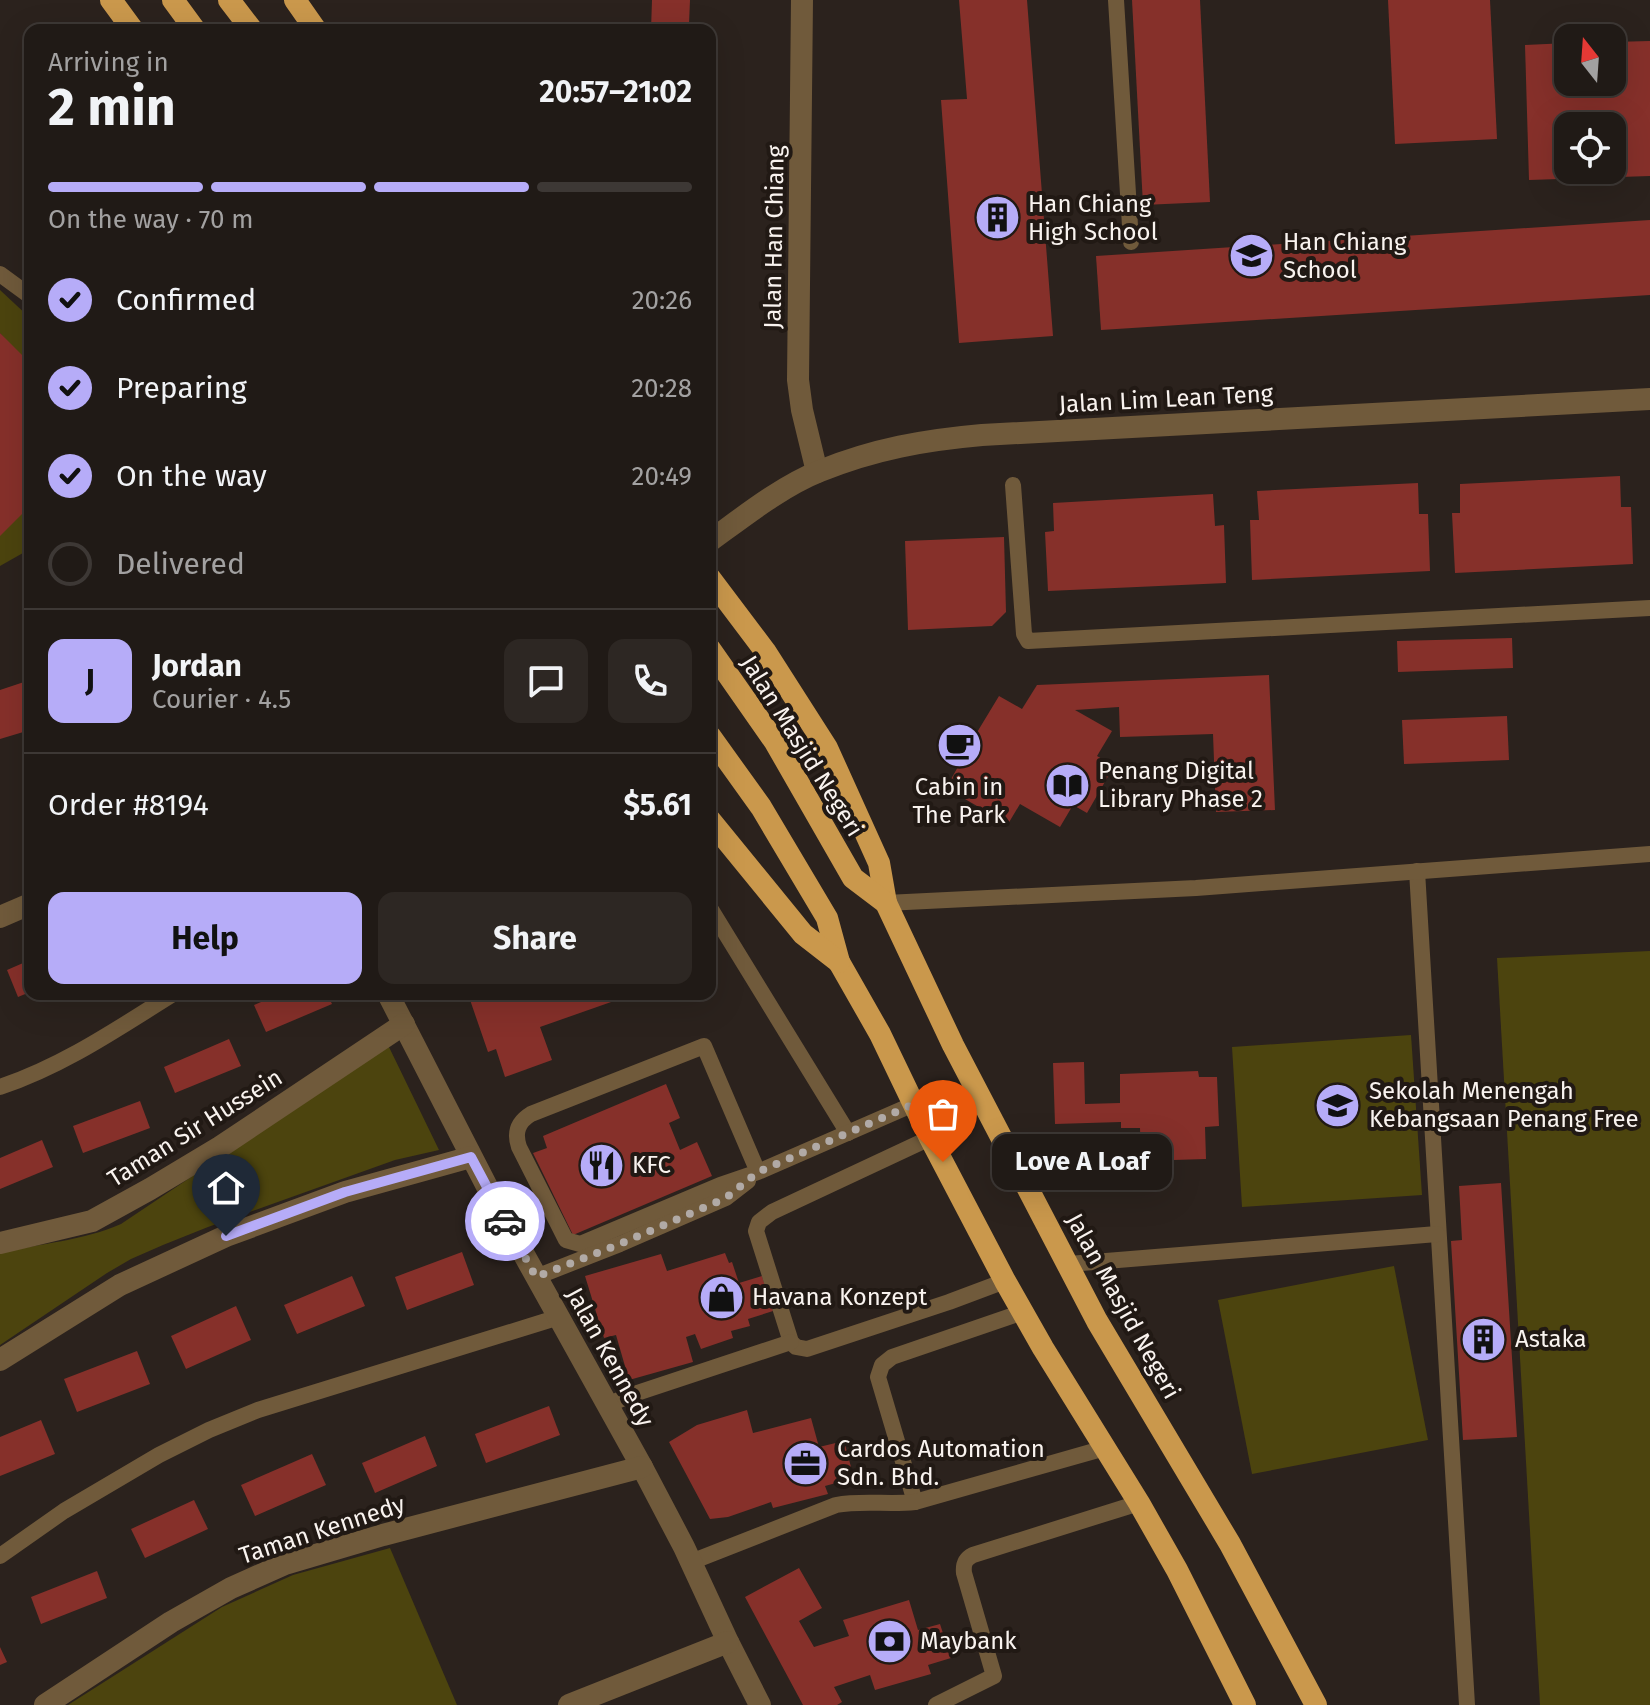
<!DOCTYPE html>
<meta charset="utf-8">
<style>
body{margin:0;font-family:"Fira Sans",sans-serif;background:#2d2723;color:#f1f3f6;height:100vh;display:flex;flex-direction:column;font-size:30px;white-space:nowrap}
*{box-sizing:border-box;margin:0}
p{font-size:26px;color:#a2a1a1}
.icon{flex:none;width:44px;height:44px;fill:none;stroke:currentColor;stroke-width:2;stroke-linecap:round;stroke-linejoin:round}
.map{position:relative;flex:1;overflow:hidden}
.drawer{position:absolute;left:24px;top:24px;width:692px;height:976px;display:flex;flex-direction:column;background:#201a16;border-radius:16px;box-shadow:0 8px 32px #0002,0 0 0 2px #3d3835}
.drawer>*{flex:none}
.needle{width:52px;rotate:343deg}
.fabs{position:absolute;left:1554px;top:24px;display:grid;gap:16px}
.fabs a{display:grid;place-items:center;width:72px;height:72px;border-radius:16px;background:#201a16;box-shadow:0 8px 32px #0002,0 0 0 2px #3d3835;font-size:40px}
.pin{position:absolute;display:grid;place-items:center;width:68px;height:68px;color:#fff;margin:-82px -34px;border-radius:50% 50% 50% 0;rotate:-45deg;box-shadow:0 0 8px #0007}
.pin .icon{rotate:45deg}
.courier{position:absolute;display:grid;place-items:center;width:80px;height:80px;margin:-40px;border:6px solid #b6acf8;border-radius:50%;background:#fff;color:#222;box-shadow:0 2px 10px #0007}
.bubble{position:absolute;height:56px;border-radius:16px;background:#201a16;box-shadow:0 8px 32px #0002,0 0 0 2px #3d3835;font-size:26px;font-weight:700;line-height:56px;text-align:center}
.overview em{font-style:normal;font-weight:700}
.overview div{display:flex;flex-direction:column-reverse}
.overview{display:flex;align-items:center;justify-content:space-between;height:136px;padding:0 24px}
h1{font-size:52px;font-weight:700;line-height:60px}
.bar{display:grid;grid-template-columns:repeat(4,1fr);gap:12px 8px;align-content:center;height:96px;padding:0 24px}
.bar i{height:10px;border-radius:6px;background:#3d3835}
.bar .selected{background:#b6acf8}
.bar p{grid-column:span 4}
.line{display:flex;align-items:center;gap:20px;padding:0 24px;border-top:2px solid #3d3835}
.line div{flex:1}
.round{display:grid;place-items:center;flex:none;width:84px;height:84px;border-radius:16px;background:#2d2723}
ol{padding:0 24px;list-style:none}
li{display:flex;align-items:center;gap:24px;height:88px}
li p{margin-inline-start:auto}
li .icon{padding:8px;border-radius:50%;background:#b6acf8;color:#111;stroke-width:4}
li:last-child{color:#a2a1a1}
li i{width:44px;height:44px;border:4px solid #3d3835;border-radius:50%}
.action{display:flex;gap:16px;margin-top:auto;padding:16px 24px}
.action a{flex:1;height:92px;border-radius:16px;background:#b6acf8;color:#111;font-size:32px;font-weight:700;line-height:92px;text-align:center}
.action a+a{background:#2d2723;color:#f1f3f6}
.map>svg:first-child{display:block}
.green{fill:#4c440e}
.building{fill:#86302a;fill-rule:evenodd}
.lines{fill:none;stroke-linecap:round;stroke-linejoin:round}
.service{stroke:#705a3b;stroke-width:16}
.minor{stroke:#705a3b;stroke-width:22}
.trunk{stroke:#ca984c;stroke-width:22}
.done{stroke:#b1aaa6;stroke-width:8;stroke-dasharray:0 14.4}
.route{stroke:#b6acf8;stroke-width:10}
.labels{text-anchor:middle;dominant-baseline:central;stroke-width:8;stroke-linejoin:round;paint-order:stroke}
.poi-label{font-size:24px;fill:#f9f3ef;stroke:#211914;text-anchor:start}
.street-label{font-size:24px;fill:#f9f3ef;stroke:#211914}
</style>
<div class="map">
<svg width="1650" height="1705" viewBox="0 0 1650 1705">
<rect width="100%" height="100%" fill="#2b221d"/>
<g class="green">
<path d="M0 290 30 318V367L0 333Z"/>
<path d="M30 493V549L0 566V535Z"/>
<path d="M1650 951V1705H1540L1497 958Z"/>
<path d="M1411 1035 1422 1195 1242 1207 1232 1047Z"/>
<path d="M388 1045 439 1150 395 1160 208 1227 163 1245 131 1259 107 1273 0 1345V1253C41 1243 82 1241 121 1224Z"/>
<path d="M1394 1266 1428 1440 1252 1474 1218 1300Z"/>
<path d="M390 1548 457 1705H68L222 1607 293 1575Z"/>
</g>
<g class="building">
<path d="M652 0H690L689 24H682L681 30H651Z"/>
<path d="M959 0H1027L1053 336 959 343 941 100 967 99Z"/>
<path d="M1132 0H1200L1210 202 1143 205Z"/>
<path d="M1388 0H1490L1497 139 1395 144Z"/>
<path d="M1650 41V176L1529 180 1525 45 1568 43V82H1612V42ZM1568 126H1612V170H1568Z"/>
<path d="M1650 220V295L1101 330 1096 256Z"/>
<path d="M0 333 26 359 30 367V502L26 510 0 536Z"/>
<path d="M1620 476 1621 507H1631L1633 564 1455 573 1452 513H1460V484Z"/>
<path d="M1418 483 1419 514H1428L1430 571 1252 580 1250 520H1259L1257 491Z"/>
<path d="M1213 494 1215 526 1224 525 1226 583 1048 591 1045 532 1054 531 1053 503Z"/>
<path d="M1004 537 1006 612 992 626 908 630 905 541Z"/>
<path d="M1512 638 1513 668 1398 672 1397 641Z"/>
<path d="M1269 675 1275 810 1216 812 1213 734 1120 737 1119 707 1075 710 1112 731 1097 756 1114 766 1087 813 1073 805 1060 827 1020 804 1008 824 946 788 959 765 942 755 959 725 976 734 999 696 1022 709 1037 685Z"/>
<path d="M30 680V730L0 739V690Z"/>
<path d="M1507 716 1509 760 1404 764 1402 720Z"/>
<path d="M30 960V992L18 997 7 970Z"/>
<path d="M280 994H327L332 1004 266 1032 254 1005Z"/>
<path d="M468 994H611L614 1001 540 1027 552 1060 505 1077 496 1049 488 1052Z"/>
<path d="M229 1039 241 1066 175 1093 164 1067Z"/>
<path d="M1084 1062 1085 1104 1120 1103V1074L1198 1071 1199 1077H1217L1219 1126 1205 1127 1206 1159 1141 1161 1140 1128H1121V1122L1055 1124 1053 1063Z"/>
<path d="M666 1084 680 1118 669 1123 680 1150 697 1142 712 1176 573 1235 533 1153 547 1148 543 1136Z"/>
<path d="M140 1101 150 1128 83 1153 73 1126Z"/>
<path d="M42 1140 53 1167 0 1189V1158Z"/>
<path d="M1501 1183 1517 1437 1463 1440 1451 1241 1462 1240 1459 1186Z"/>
<path d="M462 1252 474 1285 407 1310 395 1277Z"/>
<path d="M725 1253 729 1263 732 1262 739 1283 762 1276 773 1311 748 1319 750 1326 731 1331 733 1338 701 1349 695 1334 686 1337 693 1362 629 1380 616 1335 604 1338 585 1276 661 1254 667 1271Z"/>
<path d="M352 1276 365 1306 297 1334 284 1305Z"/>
<path d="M236 1306 251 1340 186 1369 171 1336Z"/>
<path d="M137 1351 150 1384 77 1412 64 1379Z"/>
<path d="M549 1406 560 1435 486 1463 475 1434Z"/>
<path d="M747 1410 753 1433 811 1418 819 1447 844 1441 854 1478 825 1486 828 1494 773 1508 771 1502 728 1517 710 1519 669 1442 697 1425Z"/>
<path d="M41 1420 55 1454 0 1476V1437Z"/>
<path d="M425 1436 437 1466 375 1493 362 1463Z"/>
<path d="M312 1454 326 1485 255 1516 241 1485Z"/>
<path d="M194 1500 208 1529 145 1558 131 1529Z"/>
<path d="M799 1568 822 1608 799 1621 814 1647 849 1636 843 1620 909 1600 918 1630 940 1624 951 1658 928 1665 931 1674 875 1690 870 1675 834 1687 842 1702 837 1705H803L745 1597Z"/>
<path d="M97 1571 107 1598 41 1624 31 1597Z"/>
<path d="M0 1647 7 1662 0 1665Z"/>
</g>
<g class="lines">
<g class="service">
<path d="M1116 0 1131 242"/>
<path d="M0 274 30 296"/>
<path d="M1013 485 1024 634 1028 641 1650 608"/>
<path d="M1417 871 1467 1705"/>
<path d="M886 903 1196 888 1650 854"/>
<path d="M710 908 848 1133"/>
<path d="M0 1087C63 1066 117 1029 173 994"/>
<path d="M930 1138 772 1212 759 1222 756 1231 791 1342 796 1347 807 1349 949 1302 1005 1281"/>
<path d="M758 1172 704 1046 531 1114C518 1122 514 1132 519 1147L566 1240 580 1244 720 1185 758 1172 914 1104"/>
<path d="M1069 1264 1437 1234"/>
<path d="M536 1277 620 1244 726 1198 748 1181"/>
<path d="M607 1405 631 1395 791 1342"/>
<path d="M915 1502 878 1377 882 1365 892 1357 1023 1312"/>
<path d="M0 1556 64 1511 159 1455 209 1430 258 1410 559 1317"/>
<path d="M691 1562 836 1505C862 1500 889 1505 915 1502L1105 1448"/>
<path d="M936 1705 994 1676 964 1573C963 1564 965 1559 973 1555L1139 1503"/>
</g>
<g class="minor">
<path d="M802 0 798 380 802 410 817 472"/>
<path d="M710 541C743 517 782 486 820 471 874 449 925 440 982 435L1650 399"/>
<path d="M0 917 30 904"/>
<path d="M388 994 497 1206 642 1467 684 1547 728 1642 760 1705"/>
<path d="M0 1243 92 1221 150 1189 220 1147 404 1024"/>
<path d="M0 1360 120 1285 226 1236 345 1192 471 1157"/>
<path d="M45 1705 171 1622 231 1588 285 1564 383 1535 642 1467"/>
<path d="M569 1705 728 1642"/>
</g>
<g class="trunk">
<path d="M111 0 133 30"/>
<path d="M173 0 195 30"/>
<path d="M229 0 252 30"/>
<path d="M295 0 316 30"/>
<path d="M710 578 765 651 827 748 879 863 886 903"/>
<path d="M710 649 775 742 853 878 886 903 953 1045 1097 1321 1230 1544 1316 1705"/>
<path d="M710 736 761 807 827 918 839 962 880 1034 930 1138 1005 1281 1043 1348 1139 1503 1177 1570 1245 1705"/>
<path d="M710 820 803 934 839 962"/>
</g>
</g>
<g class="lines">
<path class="done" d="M505 1221 536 1277 620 1244 726 1198 758 1172 914 1104 943 1162"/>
<path class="route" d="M226 1236 345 1192 471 1157 505 1221"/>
</g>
<defs>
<symbol id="building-disc" viewBox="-11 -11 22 22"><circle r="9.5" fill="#b6acf8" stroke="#211914"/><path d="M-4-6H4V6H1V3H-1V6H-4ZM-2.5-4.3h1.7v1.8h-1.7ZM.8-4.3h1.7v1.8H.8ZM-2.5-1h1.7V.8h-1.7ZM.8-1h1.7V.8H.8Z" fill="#111"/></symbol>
<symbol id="university-disc" viewBox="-11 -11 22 22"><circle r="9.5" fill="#b6acf8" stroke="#211914"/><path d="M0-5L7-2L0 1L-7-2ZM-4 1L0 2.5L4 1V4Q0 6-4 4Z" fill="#111"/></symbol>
<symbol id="cafe-disc" viewBox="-11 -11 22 22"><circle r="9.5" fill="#b6acf8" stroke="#211914"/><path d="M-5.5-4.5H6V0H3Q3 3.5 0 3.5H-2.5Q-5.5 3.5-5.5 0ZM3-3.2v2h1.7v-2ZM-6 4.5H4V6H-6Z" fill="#111"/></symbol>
<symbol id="library-disc" viewBox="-11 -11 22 22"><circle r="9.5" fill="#b6acf8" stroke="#211914"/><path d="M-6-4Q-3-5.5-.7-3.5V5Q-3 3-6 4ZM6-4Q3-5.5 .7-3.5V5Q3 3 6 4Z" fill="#111"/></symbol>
<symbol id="school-disc" viewBox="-11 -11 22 22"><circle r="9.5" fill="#b6acf8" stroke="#211914"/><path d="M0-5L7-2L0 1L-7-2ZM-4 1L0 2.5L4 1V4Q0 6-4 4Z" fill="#111"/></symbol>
<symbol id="restaurant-disc" viewBox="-11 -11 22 22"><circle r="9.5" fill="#b6acf8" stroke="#211914"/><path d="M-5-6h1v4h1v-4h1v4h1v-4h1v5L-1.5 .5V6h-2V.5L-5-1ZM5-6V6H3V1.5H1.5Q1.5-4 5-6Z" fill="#111"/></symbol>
<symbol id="shop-disc" viewBox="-11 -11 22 22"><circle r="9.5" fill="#b6acf8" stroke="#211914"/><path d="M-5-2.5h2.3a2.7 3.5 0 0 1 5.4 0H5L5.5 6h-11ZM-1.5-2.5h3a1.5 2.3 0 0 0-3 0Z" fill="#111"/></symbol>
<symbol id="office-disc" viewBox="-11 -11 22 22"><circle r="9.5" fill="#b6acf8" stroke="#211914"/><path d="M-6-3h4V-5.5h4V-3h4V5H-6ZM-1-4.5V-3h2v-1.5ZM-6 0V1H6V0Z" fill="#111"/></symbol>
<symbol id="bank-disc" viewBox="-11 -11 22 22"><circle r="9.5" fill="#b6acf8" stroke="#211914"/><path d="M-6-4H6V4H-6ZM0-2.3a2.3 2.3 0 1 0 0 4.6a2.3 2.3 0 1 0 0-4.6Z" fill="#111"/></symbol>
</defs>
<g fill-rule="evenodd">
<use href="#building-disc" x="972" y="192" width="51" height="51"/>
<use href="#university-disc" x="1226" y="230" width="51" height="51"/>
<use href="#cafe-disc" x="934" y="720" width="51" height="51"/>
<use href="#library-disc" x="1042" y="760" width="51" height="51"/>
<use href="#school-disc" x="1312" y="1080" width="51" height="51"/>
<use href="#restaurant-disc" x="576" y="1140" width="51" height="51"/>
<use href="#shop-disc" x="696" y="1272" width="51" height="51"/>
<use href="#building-disc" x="1458" y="1314" width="51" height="51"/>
<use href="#office-disc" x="780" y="1438" width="51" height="51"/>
<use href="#bank-disc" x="864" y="1616" width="51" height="51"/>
</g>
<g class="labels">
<g class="poi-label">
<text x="1028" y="204">Han Chiang<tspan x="1028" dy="28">High School</tspan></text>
<text x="1283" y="242">Han Chiang<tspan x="1283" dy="28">School</tspan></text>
<text x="1098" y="771">Penang Digital<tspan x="1098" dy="28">Library Phase 2</tspan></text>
<text x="959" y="787" text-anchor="middle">Cabin in<tspan x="959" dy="28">The Park</tspan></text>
<text x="1369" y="1091">Sekolah Menengah<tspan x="1369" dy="28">Kebangsaan Penang Free</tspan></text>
<text x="632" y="1165">KFC</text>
<text x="752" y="1297">Havana Konzept</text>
<text x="1515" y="1339">Astaka</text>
<text x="837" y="1449">Cardos Automation<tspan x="837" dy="28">Sdn. Bhd.</tspan></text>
<text x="920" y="1641">Maybank</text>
</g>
<g class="street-label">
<text transform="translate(774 237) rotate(-89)">Jalan Han Chiang</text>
<text transform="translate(1166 399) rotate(-3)">Jalan Lim Lean Teng</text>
<text transform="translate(802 746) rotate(58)">Jalan Masjid Negeri</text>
<text transform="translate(195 1128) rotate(-32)">Taman Sir Hussein</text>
<text transform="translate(1123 1306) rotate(61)">Jalan Masjid Negeri</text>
<text transform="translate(610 1357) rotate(61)">Jalan Kennedy</text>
<text transform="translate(322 1530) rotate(-18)">Taman Kennedy</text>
</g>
</g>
</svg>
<div class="fabs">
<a><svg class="needle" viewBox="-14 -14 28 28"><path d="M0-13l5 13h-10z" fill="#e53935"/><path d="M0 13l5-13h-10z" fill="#a2a1a1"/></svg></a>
<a><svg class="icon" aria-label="locate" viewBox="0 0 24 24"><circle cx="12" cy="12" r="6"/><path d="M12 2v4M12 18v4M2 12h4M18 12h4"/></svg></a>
</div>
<div class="pin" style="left:943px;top:1162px;background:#ea580c"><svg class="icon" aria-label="bag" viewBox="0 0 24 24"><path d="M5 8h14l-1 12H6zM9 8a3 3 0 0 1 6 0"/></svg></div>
<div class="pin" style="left:226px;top:1236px;background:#1f2937"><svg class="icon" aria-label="home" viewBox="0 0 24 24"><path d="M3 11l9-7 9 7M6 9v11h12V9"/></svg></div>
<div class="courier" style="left:505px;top:1221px"><svg class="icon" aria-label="car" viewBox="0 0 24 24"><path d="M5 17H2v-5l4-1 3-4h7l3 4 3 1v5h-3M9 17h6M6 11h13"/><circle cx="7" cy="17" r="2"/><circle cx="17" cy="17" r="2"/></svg></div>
<div class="bubble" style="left:992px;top:1134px;width:180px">Love A Loaf</div>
<section class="drawer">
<div class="overview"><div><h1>2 min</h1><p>Arriving in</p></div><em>20:57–21:02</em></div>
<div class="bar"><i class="selected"></i><i class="selected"></i><i class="selected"></i><i></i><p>On the way · 70 m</p></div>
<ol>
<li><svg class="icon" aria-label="check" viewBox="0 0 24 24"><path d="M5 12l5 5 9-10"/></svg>Confirmed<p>20:26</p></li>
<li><svg class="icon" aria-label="check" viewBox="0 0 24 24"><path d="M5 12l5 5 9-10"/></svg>Preparing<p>20:28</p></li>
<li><svg class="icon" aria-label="check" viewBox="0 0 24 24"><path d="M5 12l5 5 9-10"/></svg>On the way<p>20:49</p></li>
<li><i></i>Delivered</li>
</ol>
<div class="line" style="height:144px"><b class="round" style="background:#b6acf8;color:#111">J</b><div><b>Jordan</b><p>Courier · 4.5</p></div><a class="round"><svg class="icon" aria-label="chat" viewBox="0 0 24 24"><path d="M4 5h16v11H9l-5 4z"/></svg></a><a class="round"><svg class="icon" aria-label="phone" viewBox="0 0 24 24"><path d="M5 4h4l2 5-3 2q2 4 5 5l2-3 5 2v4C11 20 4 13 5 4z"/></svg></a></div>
<div class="line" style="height:104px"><div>Order #8194</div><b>$5.61</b></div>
<div class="action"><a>Help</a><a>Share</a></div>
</section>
</div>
